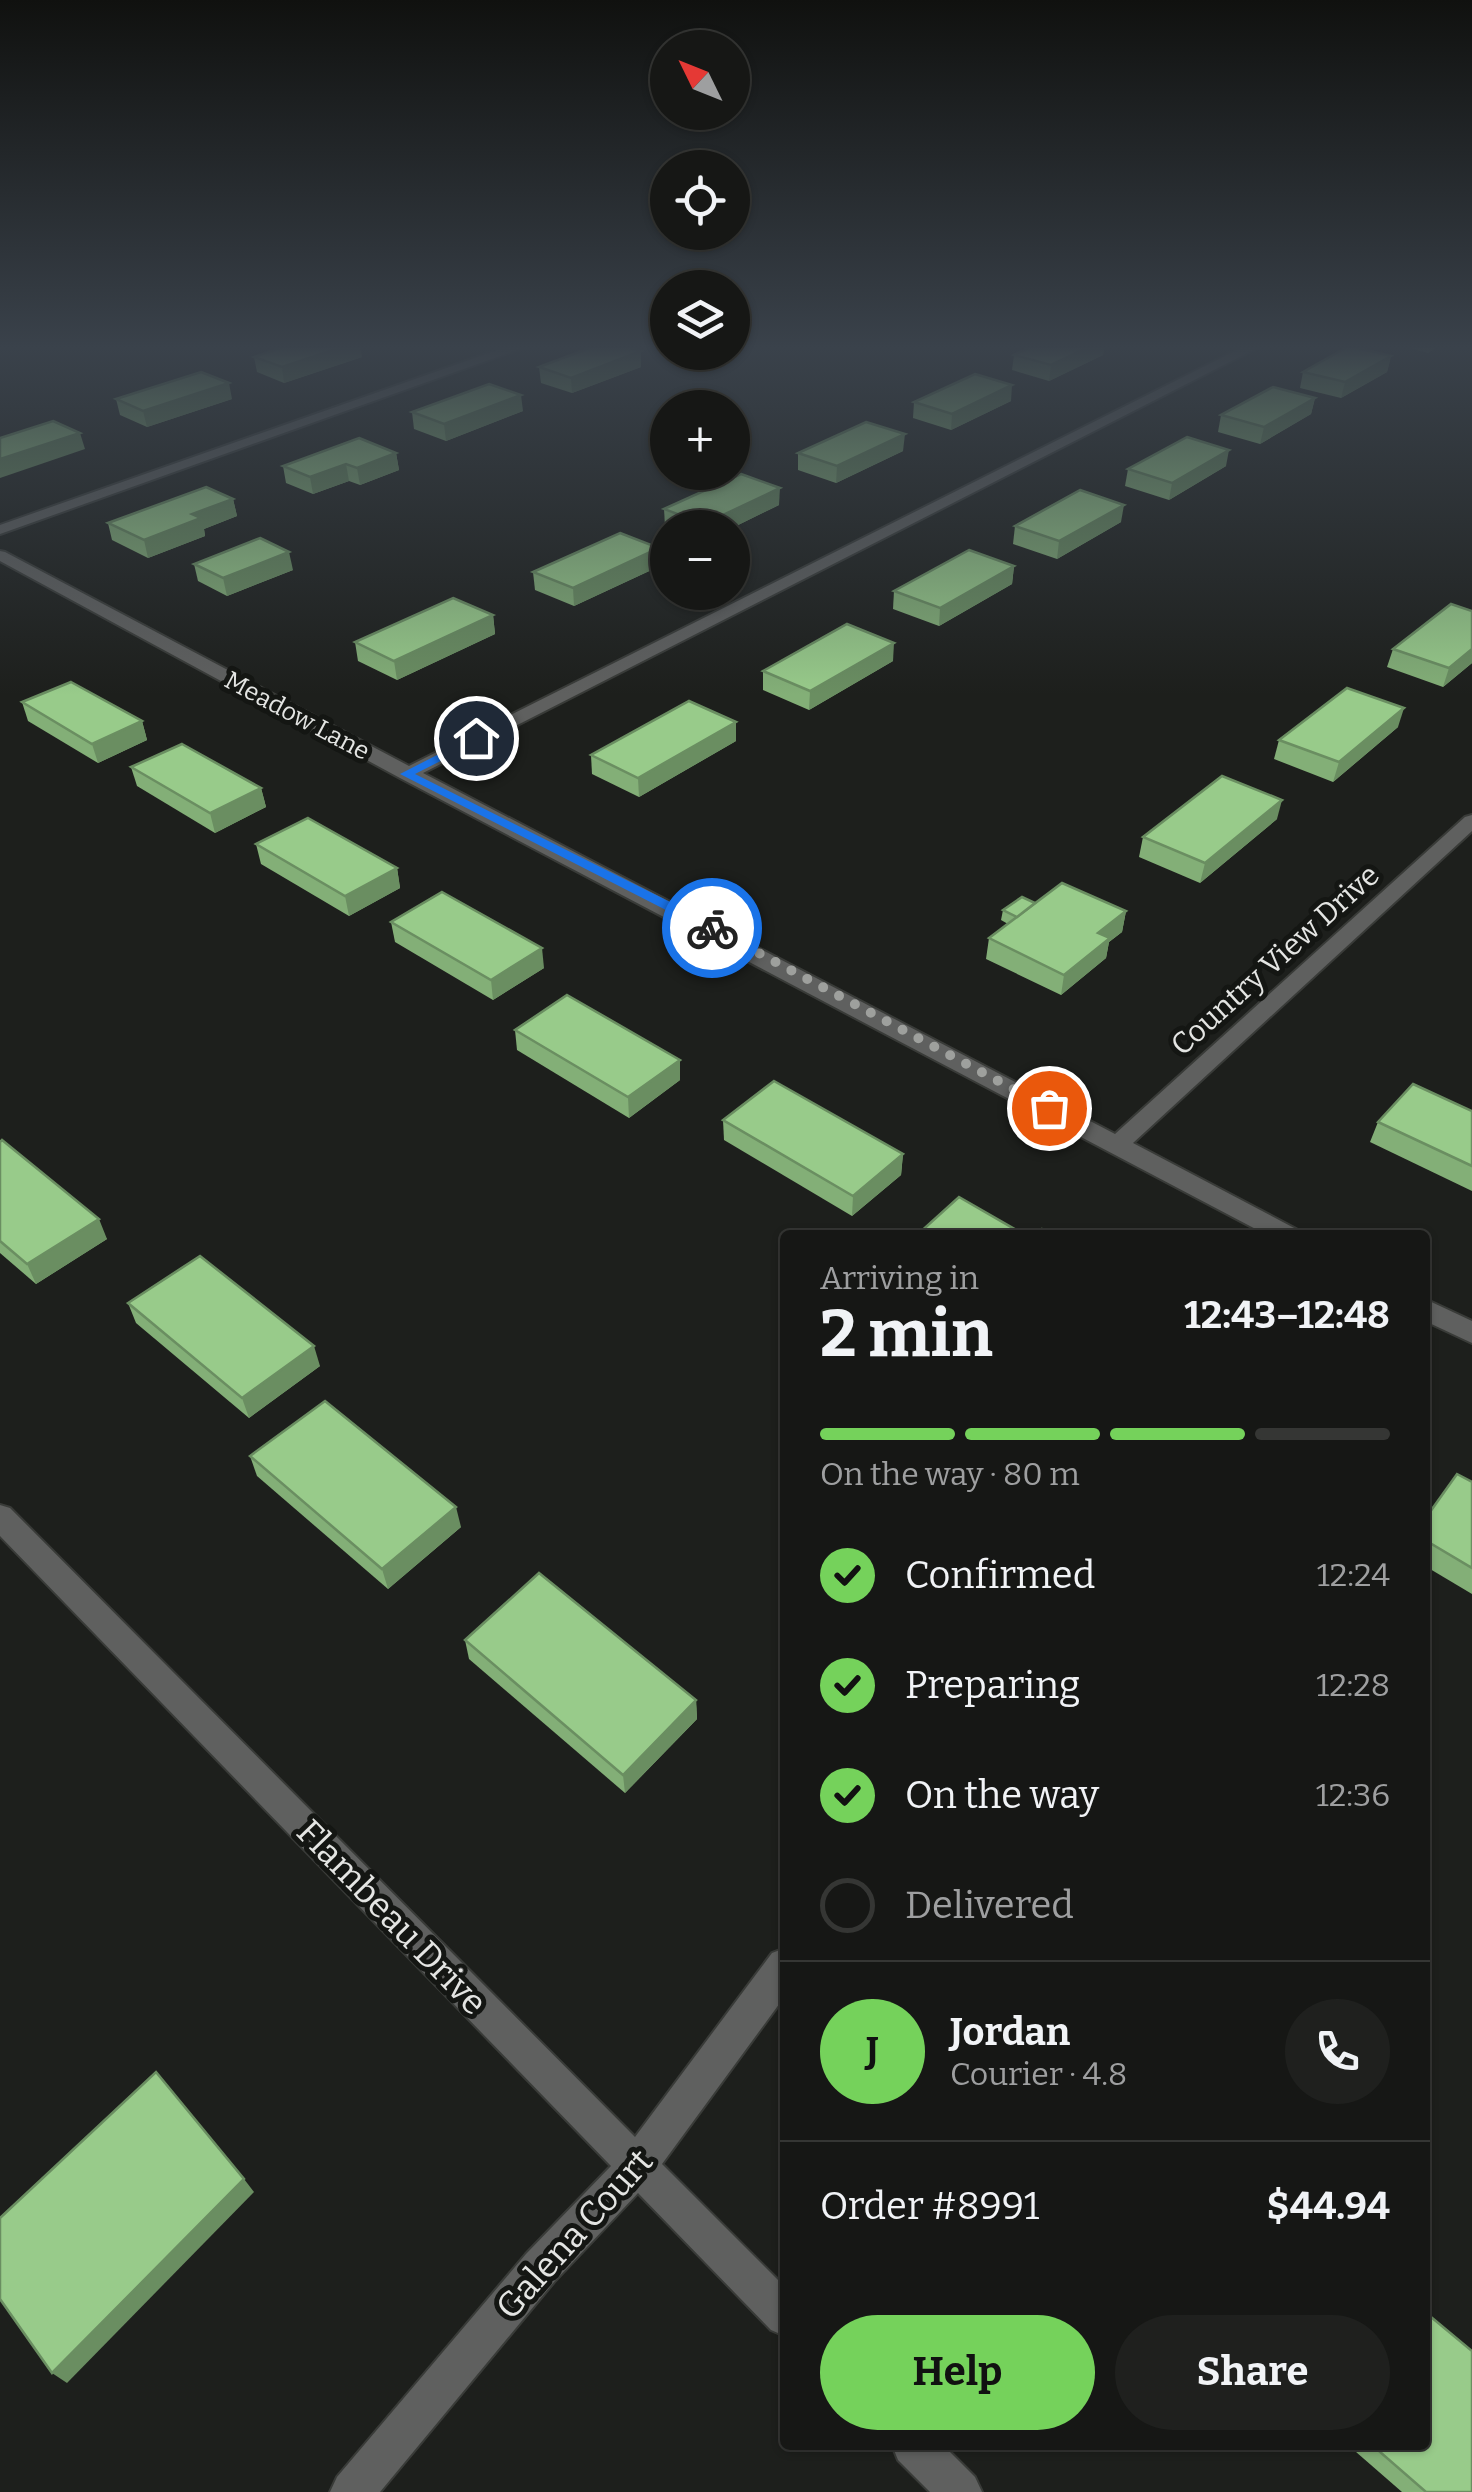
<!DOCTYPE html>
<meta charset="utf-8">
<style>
body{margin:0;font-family:Bitter,serif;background:#1f201e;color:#f1f3f6;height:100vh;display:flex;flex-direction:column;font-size:38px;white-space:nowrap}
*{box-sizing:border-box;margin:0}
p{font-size:32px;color:#9e9fa0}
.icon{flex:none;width:55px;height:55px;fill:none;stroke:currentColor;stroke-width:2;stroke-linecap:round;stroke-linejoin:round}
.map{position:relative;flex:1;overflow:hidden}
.side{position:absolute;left:780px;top:1230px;width:650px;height:1220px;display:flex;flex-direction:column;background:#161715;border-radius:10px;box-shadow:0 2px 8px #0004,0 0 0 2px #353634}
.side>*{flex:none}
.needle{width:65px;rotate:313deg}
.tools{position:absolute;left:650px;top:30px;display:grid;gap:20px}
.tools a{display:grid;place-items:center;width:100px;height:100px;border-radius:50%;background:#161715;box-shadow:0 2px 8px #0004,0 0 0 2px #353634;font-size:50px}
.pin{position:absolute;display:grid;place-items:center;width:85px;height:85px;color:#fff;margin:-42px;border:5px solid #fff;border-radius:50%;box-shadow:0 2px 10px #0007}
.courier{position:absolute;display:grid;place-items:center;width:100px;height:100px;margin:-50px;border:8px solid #1a73e8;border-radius:50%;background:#fff;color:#222;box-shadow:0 2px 12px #0007}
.head em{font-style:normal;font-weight:700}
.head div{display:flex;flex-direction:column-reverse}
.head{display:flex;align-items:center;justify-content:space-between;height:170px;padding:0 40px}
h1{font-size:65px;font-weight:700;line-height:75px}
.bar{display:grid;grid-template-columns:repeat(4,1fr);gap:15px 10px;align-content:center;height:120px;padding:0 40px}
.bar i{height:12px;border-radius:8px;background:#353634}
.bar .current{background:#75d25b}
.bar p{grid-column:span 4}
.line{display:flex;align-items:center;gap:25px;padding:0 40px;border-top:2px solid #353634}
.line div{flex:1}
.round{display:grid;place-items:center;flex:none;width:105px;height:105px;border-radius:52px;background:#1f201e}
ol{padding:0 40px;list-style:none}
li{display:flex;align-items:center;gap:30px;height:110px}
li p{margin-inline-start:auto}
li .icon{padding:10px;border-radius:50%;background:#75d25b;color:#111;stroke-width:4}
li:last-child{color:#9e9fa0}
li i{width:55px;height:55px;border:5px solid #353634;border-radius:50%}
.button{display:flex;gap:20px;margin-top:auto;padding:20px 40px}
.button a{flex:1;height:115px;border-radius:60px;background:#75d25b;color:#111;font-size:40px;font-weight:700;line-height:115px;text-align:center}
.button a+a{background:#1f201e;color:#f1f3f6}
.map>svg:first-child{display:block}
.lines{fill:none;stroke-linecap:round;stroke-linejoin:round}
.minor-casing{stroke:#393b38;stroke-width:4}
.minor{fill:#5f605f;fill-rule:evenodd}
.wall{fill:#83af77}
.shaded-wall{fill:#6a8e61}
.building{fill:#98cb8a;stroke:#6a8e61;stroke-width:2.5}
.route{fill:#1a73e8}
.done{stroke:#9ea09d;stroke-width:10;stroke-dasharray:0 18}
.labels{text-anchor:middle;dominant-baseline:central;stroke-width:10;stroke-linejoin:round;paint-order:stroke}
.far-street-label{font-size:25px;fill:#e4e5e3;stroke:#141613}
.street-label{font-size:30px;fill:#e4e5e3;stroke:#141613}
.near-street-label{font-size:35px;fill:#e4e5e3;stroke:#141613}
</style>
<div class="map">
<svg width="1472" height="2492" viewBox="0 0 1472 2492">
<rect width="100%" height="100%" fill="#1d1f1c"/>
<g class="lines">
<defs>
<g id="minor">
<path d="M509 346H528L0 534V525Z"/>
<path d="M1245 346H1261L423 773 1115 1134 1465 817 1472 815V831L1133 1143 1296 1229 1299 1235H1267L400 778 0 561V551L5 552 409 766Z"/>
<path d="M1425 1299 1472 1321V1343L1425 1321Z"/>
<path d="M0 1505 10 1508 635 2137 772 1953 785 1948V1996L662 2164 785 2287V2336L771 2330 638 2193 554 2282 380 2492H330L337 2477 526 2254 611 2166 0 1536Z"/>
<path d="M892 2445H943L975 2477 982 2492H930L898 2460Z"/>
</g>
</defs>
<use href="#minor" class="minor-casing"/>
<use href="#minor" class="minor"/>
</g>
<g class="wall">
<path d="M1403 346H1439L1428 353Z"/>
<path d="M641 351V367L572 393 541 383 539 367Z"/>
<path d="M1014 355H1103L1049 381 1012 370Z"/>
<path d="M1391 356 1387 372 1341 398 1300 388 1303 372Z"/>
<path d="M254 357H362L284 383 257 372Z"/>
<path d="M1315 398 1311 414 1260 444 1218 432 1221 415Z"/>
<path d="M116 399H232L147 427 120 415Z"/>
<path d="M1011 401 951 430 913 418 914 402Z"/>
<path d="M523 411 446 441 414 429 412 412Z"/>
<path d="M903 451 836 483 798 470V453Z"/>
<path d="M396 453 399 470 360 485 349 481 313 494 286 483 283 466Z"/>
<path d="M1226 466 1169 500 1125 486 1128 469Z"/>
<path d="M233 499 237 516 204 529 205 536 148 558 112 540 108 523Z"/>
<path d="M779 505 732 528 665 526 664 509Z"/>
<path d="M1121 522 1057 559 1013 544 1015 526Z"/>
<path d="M194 564 293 570 227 596 198 581Z"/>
<path d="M660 566 574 606 535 590 533 572Z"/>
<path d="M1014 566 1012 584 939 626 893 609 894 591Z"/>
<path d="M1472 611V663L1443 687 1387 667 1393 649Z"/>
<path d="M493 615 495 634 397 680 358 661 355 642Z"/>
<path d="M893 661 809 710 763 690V671Z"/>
<path d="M22 702 142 721 147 740 98 763 28 721Z"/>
<path d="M1398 727 1333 782 1274 759 1279 740Z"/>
<path d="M736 741 639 797 592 774 591 755Z"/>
<path d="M131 767 261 788 266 807 215 833 137 786Z"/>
<path d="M1277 819 1200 883 1139 857 1143 837Z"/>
<path d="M256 844 397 868 400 888 349 916 261 864Z"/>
<path d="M1035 903 1126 911 1122 932 1109 942 1106 958 1061 995 986 959 989 938 1008 924 1001 920 1003 910Z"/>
<path d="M391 922 544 968 493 1000 395 942Z"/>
<path d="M515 1030 680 1080 629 1118 517 1050Z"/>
<path d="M1472 1111V1191L1370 1142 1378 1122Z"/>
<path d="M723 1120 903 1154 901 1175 852 1216 724 1140Z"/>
<path d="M0 1142 107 1239 36 1284 0 1253Z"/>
<path d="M128 1303 320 1366 249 1418 136 1323Z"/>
<path d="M250 1456 461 1527 388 1589 257 1476Z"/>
<path d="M1472 1482V1594L1425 1566V1519Z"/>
<path d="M465 1640 696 1700 697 1719 625 1793 469 1659Z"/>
<path d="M1348 2445H1425L1472 2492H1402Z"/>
</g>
<g class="shaded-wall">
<path d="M345 346H360L362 357 284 383 282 367Z"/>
<path d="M1091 346H1105L1103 355 1049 381 1051 365Z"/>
<path d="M641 351V367L572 393 571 378Z"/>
<path d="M1391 356 1387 372 1341 398 1345 382Z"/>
<path d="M229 383 232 399 147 427 143 411Z"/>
<path d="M1012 385 1011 401 951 430 952 414Z"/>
<path d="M521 395 523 411 446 441 444 424Z"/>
<path d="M1315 398 1311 414 1260 444 1264 427Z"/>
<path d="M80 433 85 449 0 478V459Z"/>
<path d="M905 434 903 451 836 483 837 466Z"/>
<path d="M1229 450 1226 466 1169 500 1172 483Z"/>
<path d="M396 453 399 470 360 485 357 468Z"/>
<path d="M346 464 349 481 313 494 310 477Z"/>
<path d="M780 488 779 505 732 528H704V524Z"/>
<path d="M233 499 237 516 204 529 205 536 148 558 144 540 192 514Z"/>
<path d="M1124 505 1121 522 1057 559 1059 541Z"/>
<path d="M659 548 660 566 574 606 573 588Z"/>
<path d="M289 552 293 570 227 596 223 578Z"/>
<path d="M1014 566 1012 584 939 626 940 608Z"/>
<path d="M493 615 495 634 397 680 394 661Z"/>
<path d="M894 643 893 661 809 710 810 691Z"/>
<path d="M1472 649V663L1443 687 1449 668Z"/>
<path d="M1404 708 1398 727 1333 782 1339 762Z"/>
<path d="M142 721 147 740 98 763 92 744Z"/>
<path d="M736 722V741L639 797 638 778Z"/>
<path d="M261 788 266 807 215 833 210 813Z"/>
<path d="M1282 800 1277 819 1200 883 1205 863Z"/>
<path d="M397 868 400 888 349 916 345 896Z"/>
<path d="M1126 911 1122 932 1109 942 1106 958 1061 995 1064 975 1098 933Z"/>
<path d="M542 948 544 968 493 1000 491 980Z"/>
<path d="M680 1060V1080L629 1118 628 1097Z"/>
<path d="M903 1154 901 1175 852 1216 853 1196Z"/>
<path d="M99 1219 107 1239 36 1284 27 1264Z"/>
<path d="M314 1346 320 1366 249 1418 242 1398Z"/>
<path d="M456 1507 461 1527 388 1589 382 1569Z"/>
<path d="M696 1700 697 1719 625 1793 623 1775Z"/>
<path d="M244 2179 254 2192 67 2383 52 2373Z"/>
</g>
<g class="building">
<path d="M286 346H345L282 367 254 357Z"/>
<path d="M595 346H625L641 351 571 378 539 367Z"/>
<path d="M1032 346H1091L1051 365 1014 355Z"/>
<path d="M1349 346 1391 356 1345 382 1303 372Z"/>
<path d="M201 372 229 383 143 411 116 399Z"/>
<path d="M975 374 1012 385 952 414 914 402Z"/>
<path d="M489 384 521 395 444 424 412 412Z"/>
<path d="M1273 387 1315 398 1264 427 1221 415Z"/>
<path d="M53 421 80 433 0 459V438Z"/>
<path d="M866 422 905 434 837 466 798 453Z"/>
<path d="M1187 437 1229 450 1172 483 1128 469Z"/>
<path d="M359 438 396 453 357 468 346 464 310 477 283 466Z"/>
<path d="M741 474 780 488 704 524 664 509Z"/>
<path d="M206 487 233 499 192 514 201 518 144 540 108 523Z"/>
<path d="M1080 490 1124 505 1059 541 1015 526Z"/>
<path d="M620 533 659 548 573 588 533 572Z"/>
<path d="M260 538 289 552 223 578 194 564Z"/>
<path d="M969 550 1014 566 940 608 894 591Z"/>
<path d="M453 598 493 615 394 661 355 642Z"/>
<path d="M1451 604 1472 611V649L1449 668 1393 649Z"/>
<path d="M847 624 894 643 810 691 763 671Z"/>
<path d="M71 682 142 721 92 744 22 702Z"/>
<path d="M1347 688 1404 708 1339 762 1279 740Z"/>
<path d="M689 701 736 722 638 778 591 755Z"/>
<path d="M182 744 261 788 210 813 131 767Z"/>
<path d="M1222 776 1282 800 1205 863 1143 837Z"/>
<path d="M308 818 397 868 345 896 256 844Z"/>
<path d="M1062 883 1126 911 1098 933 1110 938 1064 975 989 938Z"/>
<path d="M442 892 542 948 491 980 391 922Z"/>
<path d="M1022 897 1035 903 1017 917 1003 910Z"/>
<path d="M567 995 680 1060 628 1097 515 1030Z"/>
<path d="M774 1081 903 1154 853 1196 723 1120Z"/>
<path d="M1413 1084 1472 1111V1166L1378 1122Z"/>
<path d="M2 1140 99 1219 27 1264 0 1241V1142Z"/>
<path d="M959 1197 1025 1235H917Z"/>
<path d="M1042 1229 1053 1235H1036Z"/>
<path d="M200 1256 314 1346 242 1398 128 1303Z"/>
<path d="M325 1401 456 1507 382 1569 250 1456Z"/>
<path d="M1457 1474 1472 1482V1568L1425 1540V1519Z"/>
<path d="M539 1573 696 1700 623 1775 465 1640Z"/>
<path d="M156 2072 244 2179 52 2373 0 2299V2218Z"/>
<path d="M1425 2312 1472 2351V2492H1426L1372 2445H1425Z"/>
</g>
<linearGradient id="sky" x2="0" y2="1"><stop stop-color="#10110f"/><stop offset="0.5" stop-color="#3a424b"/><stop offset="1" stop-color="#3a424b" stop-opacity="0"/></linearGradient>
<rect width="1472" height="695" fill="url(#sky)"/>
<path class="route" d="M476 735 480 741 415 774 716 925V931H707L400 774Z"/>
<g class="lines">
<path class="done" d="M712 928 1049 1108"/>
</g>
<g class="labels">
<g class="far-street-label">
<text transform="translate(297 716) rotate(28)">Meadow Lane</text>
</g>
<g class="street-label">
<text transform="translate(1275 960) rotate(-42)">Country View Drive</text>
</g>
<g class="near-street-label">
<text transform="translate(392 1917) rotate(46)">Flambeau Drive</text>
<text transform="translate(574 2234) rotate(-48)">Galena Court</text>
</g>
</g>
</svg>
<div class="tools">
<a><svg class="needle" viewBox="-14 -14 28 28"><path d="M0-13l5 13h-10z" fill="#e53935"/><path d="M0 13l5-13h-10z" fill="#9e9fa0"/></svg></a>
<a><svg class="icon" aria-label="locate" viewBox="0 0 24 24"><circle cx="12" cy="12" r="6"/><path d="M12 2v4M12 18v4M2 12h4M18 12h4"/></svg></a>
<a><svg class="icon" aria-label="layers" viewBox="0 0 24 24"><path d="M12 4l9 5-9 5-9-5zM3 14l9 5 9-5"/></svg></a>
<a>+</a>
<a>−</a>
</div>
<div class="pin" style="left:1049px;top:1108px;background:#ea580c"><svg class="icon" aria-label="bag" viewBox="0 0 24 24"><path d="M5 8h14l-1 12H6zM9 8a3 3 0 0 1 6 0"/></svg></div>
<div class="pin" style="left:476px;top:738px;background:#1f2937"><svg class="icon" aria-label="home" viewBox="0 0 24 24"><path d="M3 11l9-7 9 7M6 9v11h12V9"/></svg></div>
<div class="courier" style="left:712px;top:928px"><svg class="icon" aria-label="bike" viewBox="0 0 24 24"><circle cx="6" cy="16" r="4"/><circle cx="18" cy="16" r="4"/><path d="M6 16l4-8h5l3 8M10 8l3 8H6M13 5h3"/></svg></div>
<section class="side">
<div class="head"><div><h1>2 min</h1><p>Arriving in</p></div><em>12:43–12:48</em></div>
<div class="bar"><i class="current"></i><i class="current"></i><i class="current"></i><i></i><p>On the way · 80 m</p></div>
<ol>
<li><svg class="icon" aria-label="check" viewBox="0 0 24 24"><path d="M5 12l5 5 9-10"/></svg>Confirmed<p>12:24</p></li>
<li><svg class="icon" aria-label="check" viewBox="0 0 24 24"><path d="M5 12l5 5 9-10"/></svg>Preparing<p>12:28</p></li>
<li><svg class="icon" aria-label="check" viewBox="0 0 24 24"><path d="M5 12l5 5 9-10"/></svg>On the way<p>12:36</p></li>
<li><i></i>Delivered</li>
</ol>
<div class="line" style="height:180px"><b class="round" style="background:#75d25b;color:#111">J</b><div><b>Jordan</b><p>Courier · 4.8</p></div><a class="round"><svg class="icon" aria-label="phone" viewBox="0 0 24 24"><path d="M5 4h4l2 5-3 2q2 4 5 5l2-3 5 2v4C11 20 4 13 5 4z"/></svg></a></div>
<div class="line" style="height:130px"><div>Order #8991</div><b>$44.94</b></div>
<div class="button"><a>Help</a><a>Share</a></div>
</section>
</div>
